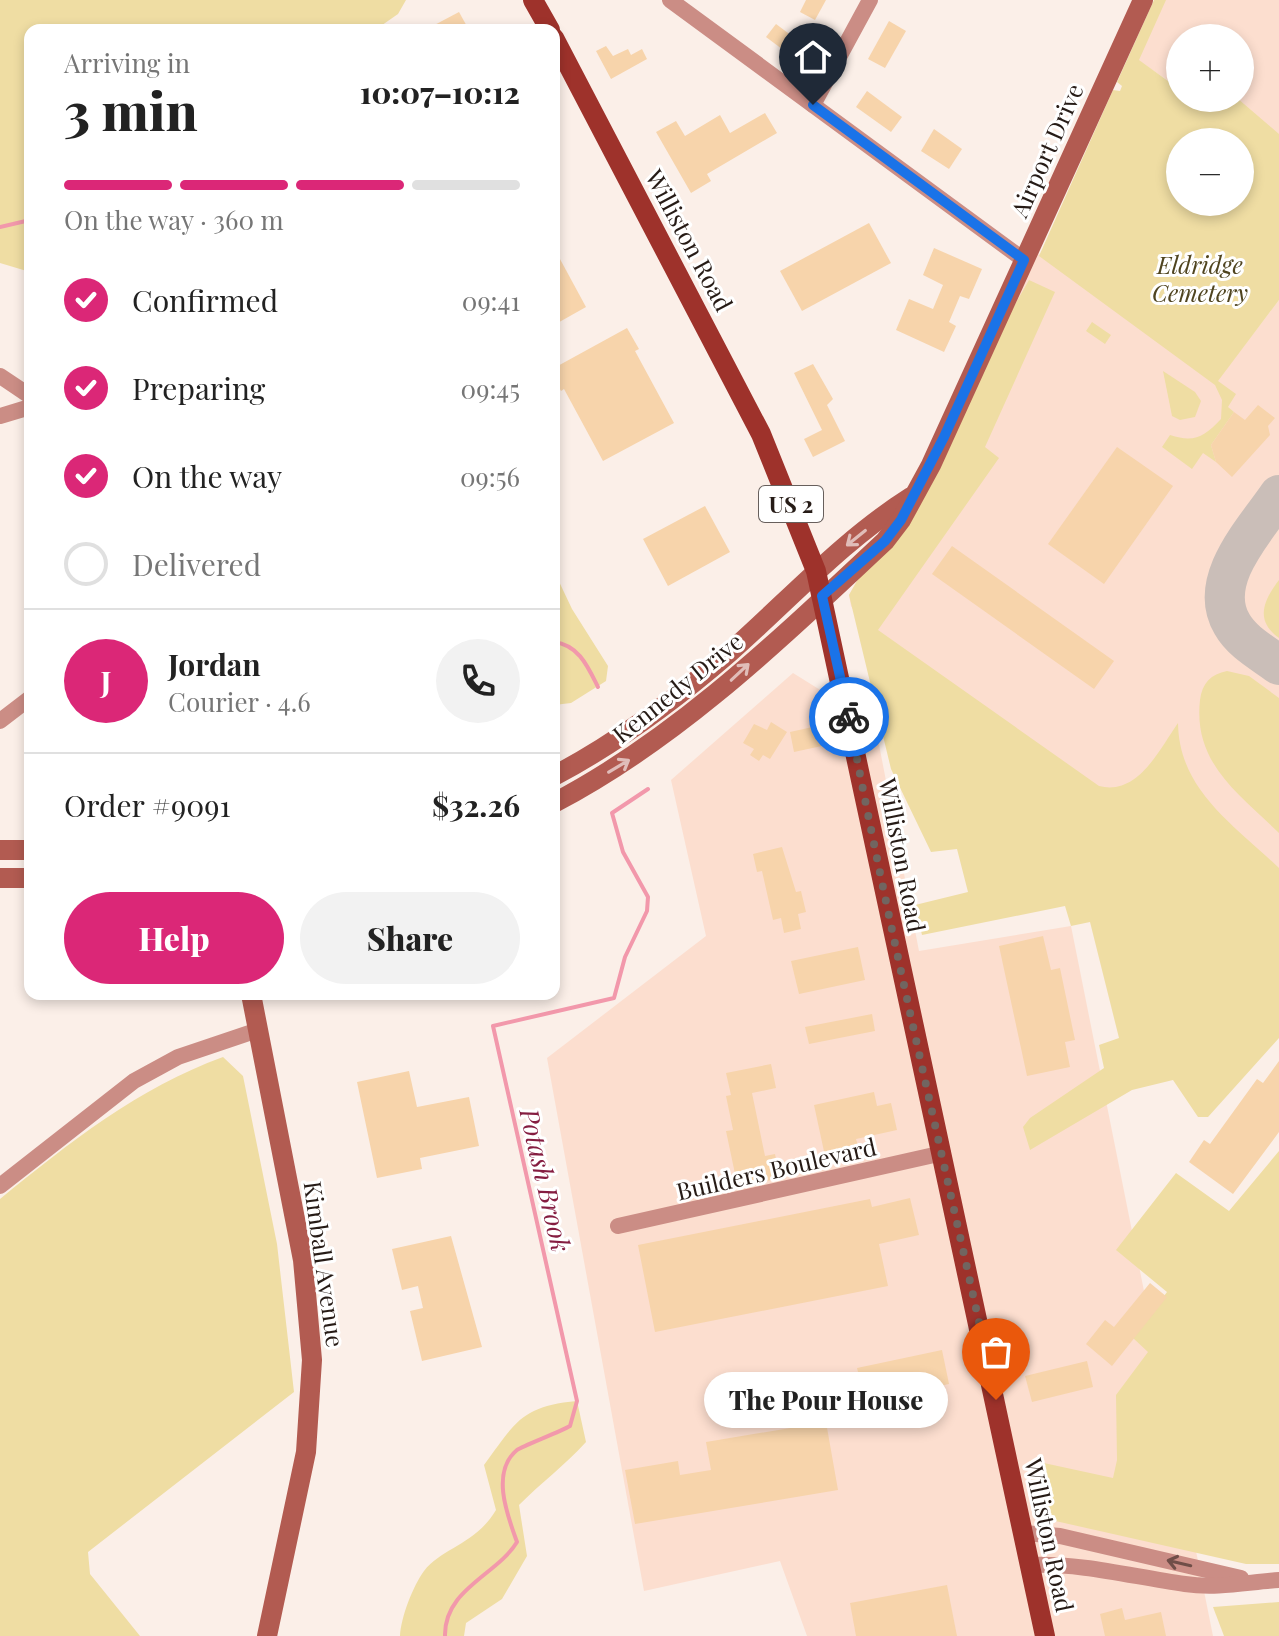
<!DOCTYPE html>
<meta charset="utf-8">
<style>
body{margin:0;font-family:"Playfair Display",serif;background:#f2f2f2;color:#222;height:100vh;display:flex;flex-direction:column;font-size:30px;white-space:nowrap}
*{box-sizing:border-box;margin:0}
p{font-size:26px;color:#767676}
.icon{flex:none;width:44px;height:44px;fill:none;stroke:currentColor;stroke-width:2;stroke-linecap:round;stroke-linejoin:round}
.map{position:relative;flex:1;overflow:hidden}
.drawer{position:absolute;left:24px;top:24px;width:536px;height:976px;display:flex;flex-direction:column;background:#fff;border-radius:16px;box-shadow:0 4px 12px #0003}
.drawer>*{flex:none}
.tools{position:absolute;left:1166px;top:24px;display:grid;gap:16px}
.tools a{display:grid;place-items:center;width:88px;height:88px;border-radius:50%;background:#fff;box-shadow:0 4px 12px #0003;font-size:40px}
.pin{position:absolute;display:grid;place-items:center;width:68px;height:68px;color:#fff;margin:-82px -34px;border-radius:50% 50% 50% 0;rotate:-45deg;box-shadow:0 0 8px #0007}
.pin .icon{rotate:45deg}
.courier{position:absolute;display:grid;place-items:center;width:80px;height:80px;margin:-40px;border:6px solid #1a73e8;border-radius:50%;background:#fff;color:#222;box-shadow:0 2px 10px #0007}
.bubble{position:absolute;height:56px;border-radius:28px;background:#fff;box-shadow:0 4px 12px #0003;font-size:26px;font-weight:800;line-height:56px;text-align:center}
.head em{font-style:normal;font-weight:800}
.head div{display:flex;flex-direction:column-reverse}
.head{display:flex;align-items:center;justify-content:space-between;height:136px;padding:0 40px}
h1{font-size:52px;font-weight:800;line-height:60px}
.bar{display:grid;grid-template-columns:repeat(4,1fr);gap:12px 8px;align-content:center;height:96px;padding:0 40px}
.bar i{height:10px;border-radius:6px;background:#e0e0e0}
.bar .selected{background:#db2777}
.bar p{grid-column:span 4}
.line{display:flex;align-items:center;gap:20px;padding:0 40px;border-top:2px solid #e0e0e0}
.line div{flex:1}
.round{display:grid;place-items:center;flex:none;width:84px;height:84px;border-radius:42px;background:#f2f2f2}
ol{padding:0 40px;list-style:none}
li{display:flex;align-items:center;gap:24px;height:88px}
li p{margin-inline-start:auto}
li .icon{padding:8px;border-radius:50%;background:#db2777;color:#fff;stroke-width:4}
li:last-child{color:#767676}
li i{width:44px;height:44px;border:4px solid #e0e0e0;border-radius:50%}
.action{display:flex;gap:16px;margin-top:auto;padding:16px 40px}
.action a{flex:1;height:92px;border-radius:48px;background:#db2777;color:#fff;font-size:32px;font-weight:800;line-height:92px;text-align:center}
.action a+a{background:#f2f2f2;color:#222}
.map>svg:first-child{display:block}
.built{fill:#fcdecf}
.green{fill:#efdda3;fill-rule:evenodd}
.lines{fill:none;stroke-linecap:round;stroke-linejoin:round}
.stream{stroke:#f298ab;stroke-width:4}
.taxiway{stroke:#cabeb8;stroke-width:40}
.building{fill:#f7d4ab}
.street{stroke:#cb8d85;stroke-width:16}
.secondary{stroke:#b25b51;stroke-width:20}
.primary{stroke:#9e322b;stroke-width:20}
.oneway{stroke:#e0bdb9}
.oneway2{stroke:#704e48}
.done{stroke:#716560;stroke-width:8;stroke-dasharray:0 14.4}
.route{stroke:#1a73e8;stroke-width:10}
.labels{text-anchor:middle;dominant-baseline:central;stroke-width:6;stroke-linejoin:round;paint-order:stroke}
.shield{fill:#fff;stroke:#675f5c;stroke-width:2}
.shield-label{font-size:22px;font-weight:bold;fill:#261b16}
.street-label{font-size:24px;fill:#261b16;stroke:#fff}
.park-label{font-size:24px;font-style:italic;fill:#4f441f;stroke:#fff}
.water-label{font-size:26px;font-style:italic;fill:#851d41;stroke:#fff}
</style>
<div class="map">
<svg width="1279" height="1636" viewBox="0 0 1279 1636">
<rect width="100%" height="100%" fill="#fbefe8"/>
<g class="built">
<path d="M1155 0H1279V159L1193 98H1240V38H1180V89L1135 58Z"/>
<path d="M1038 253 1217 381 1279 300V968L919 717 851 606 849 595Z"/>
<path d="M793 673 875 724 919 951 1071 926 1213 1636H807L780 1561 644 1591 547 1058 706 936 671 780Z"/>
</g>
<g class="green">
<path d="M0 0H406L398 14 375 30H30V272L0 263Z"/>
<path d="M1154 0H1166L1139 60 1168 81 1180 58V98H1237L1279 134V300L1218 381 1236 394 1228 407 1234 412 1211 445 1216 462 1203 453 1192 469 1162 447 1170 435C1194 443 1204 437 1221 419L1222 400 1215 385 1039 256 1113 90 1120 91 1122 86 1117 82ZM1180 142H1240V202H1180Z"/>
<path d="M1029 280 1055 292 985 447 999 458 878 630 1099 786C1138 796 1159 750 1178 723 1179 790 1233 824 1279 868V1038L1208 1117H1198L1173 1080 1132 1090 1030 1150 1023 1127 1030 1118 1104 1068 1099 1045 1119 1038 1090 922 1071 926 1065 906 922 935 915 905 968 892 957 849 931 852 891 769 849 595Z"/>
<path d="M1092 322 1111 335 1105 344 1086 331Z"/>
<path d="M1163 371 1195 392 1201 401 1195 417 1180 420 1172 416Z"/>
<path d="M554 571 572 609 608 666 606 681 571 703 554 705Z"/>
<path d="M1279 580V638C1254 620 1264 600 1279 580Z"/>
<path d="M1227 671 1249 676 1279 698V833C1238 793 1193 763 1200 700 1202 683 1211 674 1227 671Z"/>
<path d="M223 1057 243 1076 277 1244 294 1392 88 1552 90 1574 140 1636H0V1199C70 1142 138 1088 223 1057Z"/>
<path d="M1279 1151V1564H1246L1051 1520 1037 1500 1030 1460 1113 1478 1117 1460 1116 1395 1148 1352 1133 1338 1167 1292 1116 1250 1176 1173 1229 1211Z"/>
<path d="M577 1401 586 1442C565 1465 541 1483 519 1505L527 1556 502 1599 466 1623 464 1636H400C401 1617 413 1586 424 1571 443 1547 475 1545 496 1510L484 1465C515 1423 521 1406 577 1401Z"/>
<path d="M1279 1602V1636H1224L1213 1607Z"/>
</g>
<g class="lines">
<g class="stream">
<path d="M0 227 30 220"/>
<path d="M554 642C579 645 588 667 598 687"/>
<path d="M445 1636C444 1589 497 1575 517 1542 508 1517 490 1472 517 1450 522 1446 560 1432 570 1426L577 1401 493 1026 614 998 625 957 647 911 648 897 623 852 612 813 648 789"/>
</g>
<path class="taxiway" d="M1279 495C1256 529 1206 580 1232 624 1242 642 1263 653 1279 665"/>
</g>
<g class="building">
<path d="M806 0H826L815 20 800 12Z"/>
<path d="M459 12 469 30H425Z"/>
<path d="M889 21 906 31 885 68 868 59Z"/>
<path d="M776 24 808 48 798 61 766 37Z"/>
<path d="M606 46 613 56 628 49 631 55 642 49 647 59 611 79 596 51Z"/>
<path d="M867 91 902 117 891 132 856 107Z"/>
<path d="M765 113 777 133 707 174 711 181 691 193 656 132 676 121 685 136 720 115 730 133Z"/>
<path d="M934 129 962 149 949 169 921 151Z"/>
<path d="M869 223 891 263 802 311 780 271Z"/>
<path d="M554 248 586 307 554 325Z"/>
<path d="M934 248 982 269 969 299 960 296 949 322 956 326 944 352 896 330 909 299 933 309 943 285 923 275Z"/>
<path d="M627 328 639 349 635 351 674 423 603 461 564 389 561 391 554 378V368Z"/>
<path d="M813 364 833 399 827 405 845 441 813 457 804 439 822 430 794 373Z"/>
<path d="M1258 405 1275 418 1268 426 1270 435 1232 477 1216 462 1211 445 1234 412 1245 420Z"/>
<path d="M1117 447 1173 486 1104 584 1048 544Z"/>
<path d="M705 506 730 552 668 586 643 539Z"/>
<path d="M952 546 1114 661 1094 689 932 574Z"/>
<path d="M771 722 787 732 770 759 763 755 759 761 750 755 754 749 743 743 754 724 767 730Z"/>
<path d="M826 724 831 744 794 752 790 732Z"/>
<path d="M782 847 796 892 801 891 806 912 798 914 801 929 784 933 781 918 773 920 762 871 757 872 753 854Z"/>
<path d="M1043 936 1051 970 1060 968 1075 1040 1065 1042 1070 1067 1027 1076 999 946Z"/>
<path d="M858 947 865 980 799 994 791 961Z"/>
<path d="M872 1014 875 1031 809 1044 805 1027Z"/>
<path d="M1279 1061V1132L1233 1194 1189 1162 1204 1140 1210 1144 1257 1079 1263 1083Z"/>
<path d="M771 1064 776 1088 752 1093 765 1156 775 1154 780 1178 738 1188 726 1131 733 1130 726 1096 731 1095 726 1073Z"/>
<path d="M409 1071 417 1107 469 1097 479 1146 420 1158 422 1169 377 1178 357 1082Z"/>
<path d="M874 1092 877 1106 891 1103 897 1130 856 1139 859 1149 825 1156 814 1105Z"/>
<path d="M910 1198 919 1235 879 1244 888 1286 655 1332 638 1245 870 1199 872 1207Z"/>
<path d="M451 1236 482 1347 422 1361 410 1311 423 1308 418 1286 402 1290 392 1249Z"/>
<path d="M1150 1283 1167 1297 1112 1366 1086 1344 1105 1320 1114 1327Z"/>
<path d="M942 1350 949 1384 865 1401 857 1368Z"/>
<path d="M1087 1361 1093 1387 1032 1402 1025 1376Z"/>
<path d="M826 1422 838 1490 635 1524 625 1470 678 1461 680 1475 711 1470 706 1442Z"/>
<path d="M947 1585 957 1636H856L850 1603Z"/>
<path d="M1122 1608 1125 1620 1161 1612 1166 1636H1105L1100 1614Z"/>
</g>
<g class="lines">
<g class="street">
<path d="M670 0 1024 260"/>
<path d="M813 105 870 0"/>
<path d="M0 376 30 396"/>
<path d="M0 416 30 407"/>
<path d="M0 721 30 698"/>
<path d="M0 1186 134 1081 178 1057 258 1030"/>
<path d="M618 1226 943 1153"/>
<path d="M1024 1533 1060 1536 1241 1578"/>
<path d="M1030 1565C1084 1563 1133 1577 1185 1584 1217 1589 1248 1582 1279 1580"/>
</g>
<g class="secondary">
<path d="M554 776C618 742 675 700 729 653 789 600 843 540 911 497"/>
<path d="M554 803C680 737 782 637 885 541L901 520 931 465 1143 0"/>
<path d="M0 850H30"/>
<path d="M0 878H30"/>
<path d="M251 994 303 1260 312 1360 306 1452 267 1636"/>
</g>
<g class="primary">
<path d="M533 0 550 30"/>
<path d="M554 38 761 434 816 571 1045 1636"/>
</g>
</g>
<defs><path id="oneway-shaft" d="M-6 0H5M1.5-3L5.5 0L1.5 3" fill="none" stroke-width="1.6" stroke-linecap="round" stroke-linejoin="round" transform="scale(2)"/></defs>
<g class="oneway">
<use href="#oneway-shaft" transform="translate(856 538) rotate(141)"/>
<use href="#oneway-shaft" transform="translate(740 672) rotate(-43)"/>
<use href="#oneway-shaft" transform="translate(619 766) rotate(-31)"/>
</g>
<use class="oneway2" href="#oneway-shaft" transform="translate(1179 1563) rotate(-167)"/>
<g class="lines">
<path class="done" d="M849 717C892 946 947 1172 996 1400"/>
<path class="route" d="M813 105 1024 260 944 437 901 520 885 541 822 596 849 717"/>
</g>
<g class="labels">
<rect class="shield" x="759" y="486" width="64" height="36" rx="6"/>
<g class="shield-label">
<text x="791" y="504">US 2</text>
</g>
<g class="street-label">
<text transform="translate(1046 150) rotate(-66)">Airport Drive</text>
<text transform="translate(690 240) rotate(62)">Williston Road</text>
<text transform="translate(677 687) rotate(-39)">Kennedy Drive</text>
<text transform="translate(903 855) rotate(79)">Williston Road</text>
<text transform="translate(776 1168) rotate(-13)">Builders Boulevard</text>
<text transform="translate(325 1264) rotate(82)">Kimball Avenue</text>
<text transform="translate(1050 1535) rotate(78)">Williston Road</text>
</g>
<g class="park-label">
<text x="1200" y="264">Eldridge<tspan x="1200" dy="28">Cemetery</tspan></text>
</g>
<g class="water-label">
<text transform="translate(546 1180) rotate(77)">Potash Brook</text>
</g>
</g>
</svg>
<div class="tools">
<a>+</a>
<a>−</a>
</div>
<div class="pin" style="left:996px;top:1400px;background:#ea580c"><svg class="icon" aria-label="bag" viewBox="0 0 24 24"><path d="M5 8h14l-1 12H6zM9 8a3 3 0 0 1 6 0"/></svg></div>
<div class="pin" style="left:813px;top:105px;background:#1f2937"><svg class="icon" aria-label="home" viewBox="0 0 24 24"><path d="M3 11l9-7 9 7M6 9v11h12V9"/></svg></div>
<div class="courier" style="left:849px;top:717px"><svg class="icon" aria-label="bike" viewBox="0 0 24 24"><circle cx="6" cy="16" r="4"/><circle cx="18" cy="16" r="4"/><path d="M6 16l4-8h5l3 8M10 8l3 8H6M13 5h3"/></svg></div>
<div class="bubble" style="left:704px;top:1372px;width:244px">The Pour House</div>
<section class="drawer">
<div class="head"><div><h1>3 min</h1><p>Arriving in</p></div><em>10:07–10:12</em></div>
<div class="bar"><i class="selected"></i><i class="selected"></i><i class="selected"></i><i></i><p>On the way · 360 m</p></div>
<ol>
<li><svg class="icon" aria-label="check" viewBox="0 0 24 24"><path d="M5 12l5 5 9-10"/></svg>Confirmed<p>09:41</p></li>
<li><svg class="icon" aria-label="check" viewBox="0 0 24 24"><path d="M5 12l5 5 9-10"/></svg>Preparing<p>09:45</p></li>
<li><svg class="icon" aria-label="check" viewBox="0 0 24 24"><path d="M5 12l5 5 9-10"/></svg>On the way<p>09:56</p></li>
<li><i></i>Delivered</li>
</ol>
<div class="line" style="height:144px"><b class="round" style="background:#db2777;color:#fff">J</b><div><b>Jordan</b><p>Courier · 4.6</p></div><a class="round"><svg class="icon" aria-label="phone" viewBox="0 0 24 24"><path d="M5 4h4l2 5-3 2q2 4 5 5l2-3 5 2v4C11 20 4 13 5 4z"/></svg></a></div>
<div class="line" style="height:104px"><div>Order #9091</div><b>$32.26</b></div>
<div class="action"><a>Help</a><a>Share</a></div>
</section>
</div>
